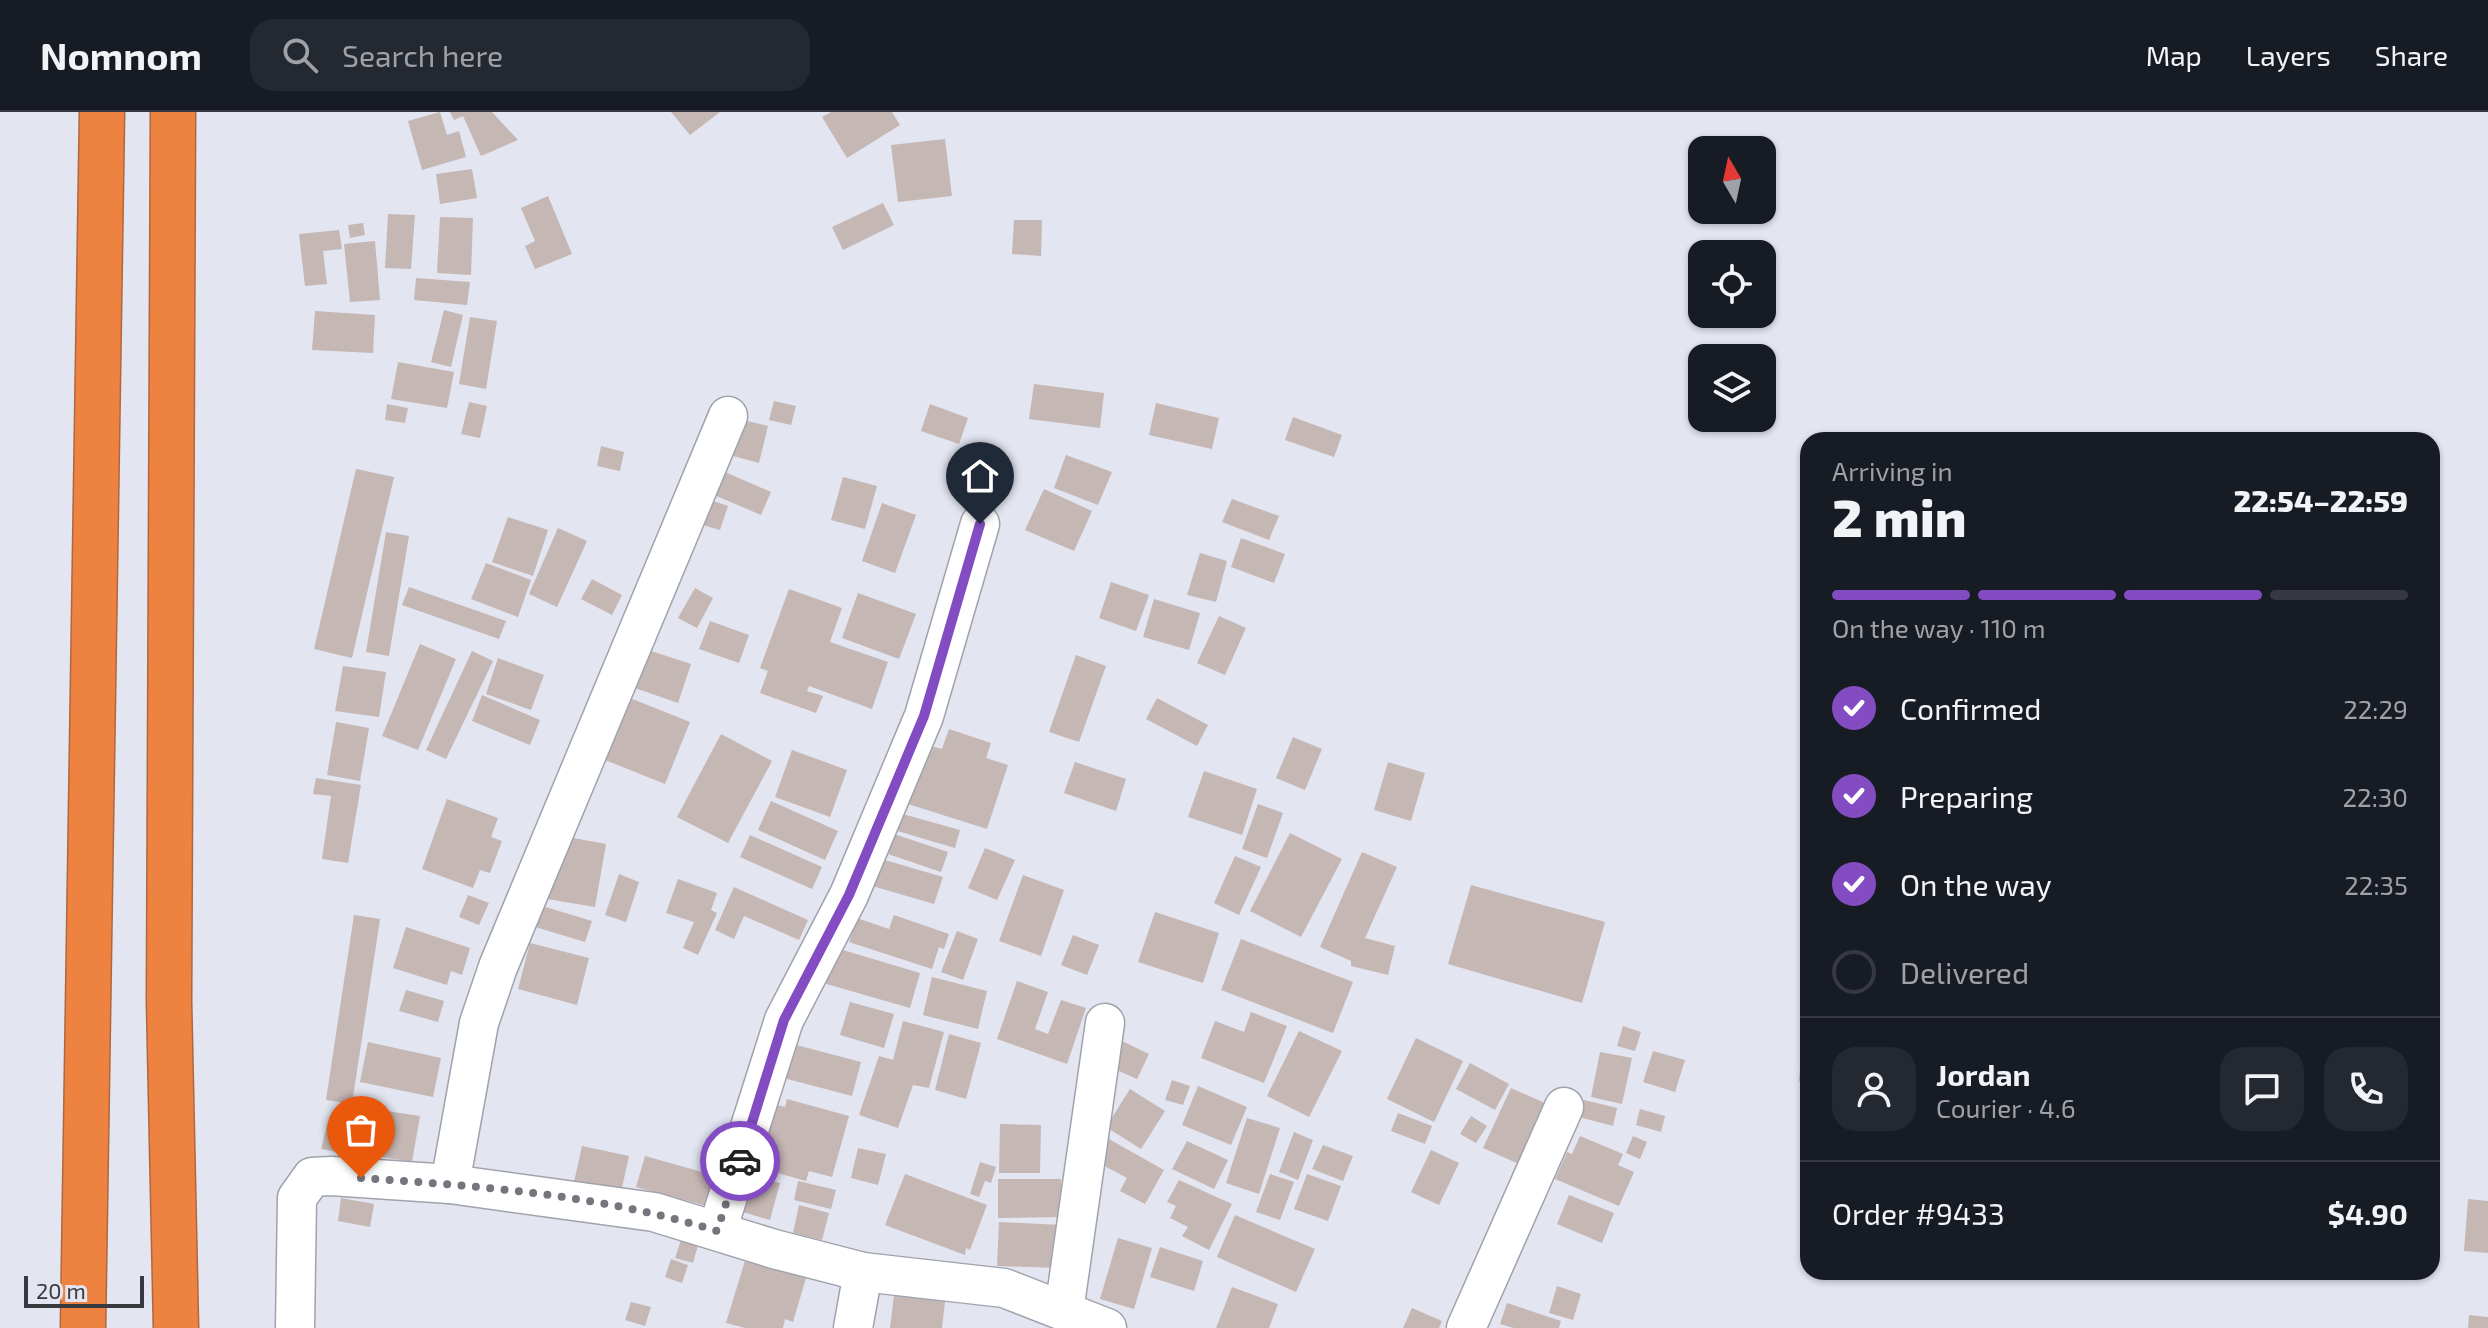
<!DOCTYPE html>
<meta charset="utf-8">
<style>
body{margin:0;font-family:"Exo 2",sans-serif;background:#242831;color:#f1f3f6;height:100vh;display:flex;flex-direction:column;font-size:30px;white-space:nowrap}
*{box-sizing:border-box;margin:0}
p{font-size:26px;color:#9ea1a6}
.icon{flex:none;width:44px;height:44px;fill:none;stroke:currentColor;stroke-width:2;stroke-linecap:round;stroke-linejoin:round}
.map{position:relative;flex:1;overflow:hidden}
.sheet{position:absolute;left:1800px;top:320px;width:640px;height:848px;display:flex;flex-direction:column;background:#171b24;border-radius:24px;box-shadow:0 2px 6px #0004}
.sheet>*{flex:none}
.needle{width:52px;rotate:351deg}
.buttons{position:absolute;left:1688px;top:24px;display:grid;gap:16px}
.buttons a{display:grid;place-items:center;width:88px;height:88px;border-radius:16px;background:#171b24;box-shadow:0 2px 6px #0004;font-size:40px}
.scale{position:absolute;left:24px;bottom:20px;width:120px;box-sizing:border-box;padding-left:8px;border:4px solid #38393e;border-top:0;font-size:22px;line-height:28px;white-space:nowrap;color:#38393e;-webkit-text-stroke:6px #e3e5f1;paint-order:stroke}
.pin{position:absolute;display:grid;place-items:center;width:68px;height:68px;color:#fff;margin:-82px -34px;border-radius:50% 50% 50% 0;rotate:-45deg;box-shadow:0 0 8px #0007}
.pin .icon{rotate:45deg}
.courier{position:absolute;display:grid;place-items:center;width:80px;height:80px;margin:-40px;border:6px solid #844cc3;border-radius:50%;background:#fff;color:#222;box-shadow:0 2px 10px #0007}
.summary em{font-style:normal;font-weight:800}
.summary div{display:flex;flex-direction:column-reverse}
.summary{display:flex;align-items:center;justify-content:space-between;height:136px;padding:0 32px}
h1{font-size:52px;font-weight:800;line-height:60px}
.bar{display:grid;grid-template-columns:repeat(4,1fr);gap:12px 8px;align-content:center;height:96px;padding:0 32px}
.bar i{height:10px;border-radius:6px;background:#363941}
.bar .active{background:#844cc3}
.bar p{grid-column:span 4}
.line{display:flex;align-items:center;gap:20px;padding:0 32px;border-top:2px solid #363941}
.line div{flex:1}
.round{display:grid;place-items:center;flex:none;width:84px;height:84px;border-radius:24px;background:#242831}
ol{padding:0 32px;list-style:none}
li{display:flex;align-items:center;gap:24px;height:88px}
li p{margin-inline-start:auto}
li .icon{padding:8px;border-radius:50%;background:#844cc3;color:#fff;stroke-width:4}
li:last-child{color:#9ea1a6}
li i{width:44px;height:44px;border:4px solid #363941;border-radius:50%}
header{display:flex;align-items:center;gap:48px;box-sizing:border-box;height:112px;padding:0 40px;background:#171b24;border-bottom:2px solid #363941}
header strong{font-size:38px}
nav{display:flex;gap:44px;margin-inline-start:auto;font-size:28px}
.search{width:560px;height:72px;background:#242831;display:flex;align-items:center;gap:20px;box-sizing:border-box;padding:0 28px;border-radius:24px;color:#9ea1a6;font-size:30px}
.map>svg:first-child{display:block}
.building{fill:#c5b7b4}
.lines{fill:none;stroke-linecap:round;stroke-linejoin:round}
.street-casing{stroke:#a0a2ad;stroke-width:41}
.highway-casing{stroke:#ae6840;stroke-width:47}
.street{stroke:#fff;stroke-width:38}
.highway{stroke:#ee8241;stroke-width:44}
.done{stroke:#74757d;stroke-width:8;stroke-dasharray:0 14.4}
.route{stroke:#844cc3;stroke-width:10}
</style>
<header>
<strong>Nomnom</strong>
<div class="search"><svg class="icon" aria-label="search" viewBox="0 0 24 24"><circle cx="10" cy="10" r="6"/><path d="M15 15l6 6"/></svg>Search here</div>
<nav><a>Map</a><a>Layers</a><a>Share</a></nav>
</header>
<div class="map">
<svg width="2488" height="1216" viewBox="0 0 2488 1216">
<rect width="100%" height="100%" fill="#e3e5f1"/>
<g class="building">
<path d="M440 0 447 23 459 19 466 45 422 58 408 9Z"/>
<path d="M450 0H492L518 28 481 44 463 4 454 8Z"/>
<path d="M671 0H720L690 23Z"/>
<path d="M831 0H892L900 13 847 46 822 5Z"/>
<path d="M945 27 952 84 898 90 891 33Z"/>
<path d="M472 57 477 86 440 92 436 62Z"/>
<path d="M548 84 572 142 535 157 525 134 535 129 521 96Z"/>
<path d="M883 91 894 113 843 138 832 115Z"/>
<path d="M388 102 415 103 411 157 385 156Z"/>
<path d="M440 105 473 106 471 163 437 161Z"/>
<path d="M1014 108H1042L1041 144 1012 142Z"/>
<path d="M363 111 365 123 350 126 348 113Z"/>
<path d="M339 118 342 137 323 139 327 172 305 174 299 122Z"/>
<path d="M375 129 380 188 350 190 344 132Z"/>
<path d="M416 166 470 170 467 193 414 188Z"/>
<path d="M444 198 463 203 451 255 431 250Z"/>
<path d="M315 199 375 203 373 241 312 238Z"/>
<path d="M470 205 497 209 486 277 459 272Z"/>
<path d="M398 250 454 260 447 296 391 287Z"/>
<path d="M1034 272 1104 281 1100 316 1029 307Z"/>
<path d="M774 289 796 294 791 313 769 308Z"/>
<path d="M469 290 487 294 480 326 461 322Z"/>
<path d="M1156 291 1219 306 1212 337 1149 323Z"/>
<path d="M387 292 408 296 405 311 385 308Z"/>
<path d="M930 292 968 306 959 332 921 319Z"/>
<path d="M731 305 768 314 759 351 722 341Z"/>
<path d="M1293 305 1342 323 1334 345 1285 328Z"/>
<path d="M601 334 624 340 620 359 597 354Z"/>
<path d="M1066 343 1112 360 1098 393 1054 376Z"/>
<path d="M356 357 394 365 352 546 314 537Z"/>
<path d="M725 360 771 380 761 403 714 383Z"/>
<path d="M843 365 877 374 865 417 831 408Z"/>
<path d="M1044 377 1092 399 1074 439 1025 418Z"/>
<path d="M704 386 728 394 720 418 696 411Z"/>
<path d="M1232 387 1279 404 1269 428 1222 410Z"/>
<path d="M882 391 916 403 895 461 862 449Z"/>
<path d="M508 405 548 418 533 464 492 450Z"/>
<path d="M558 416 587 429 557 495 529 482Z"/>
<path d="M386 420 409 424 389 544 366 540Z"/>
<path d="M1241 426 1285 442 1274 471 1231 455Z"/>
<path d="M1200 441 1227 449 1216 490 1187 483Z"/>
<path d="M486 451 531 468 518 505 471 487Z"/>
<path d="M592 467 622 483 612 503 581 487Z"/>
<path d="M1111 470 1149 483 1136 519 1099 506Z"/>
<path d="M409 475 506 509 499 527 402 493Z"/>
<path d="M695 476 713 486 697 516 678 506Z"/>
<path d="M789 477 842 496 830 530 888 550 872 597 809 574 807 579 823 584 816 601 760 581 768 559 760 556Z"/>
<path d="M858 481 916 502 899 547 842 526Z"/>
<path d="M1154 487 1200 501 1189 538 1143 525Z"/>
<path d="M1219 504 1246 516 1225 563 1197 551Z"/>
<path d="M710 509 749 523 739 551 699 537Z"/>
<path d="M420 532 456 547 418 638 382 624Z"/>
<path d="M645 537 691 552 678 591 632 575Z"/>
<path d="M472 539 493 549 446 647 426 638Z"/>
<path d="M1076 543 1106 554 1079 630 1049 620Z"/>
<path d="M498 546 544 563 531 598 486 582Z"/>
<path d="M343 554 386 560 379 605 335 599Z"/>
<path d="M482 583 540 608 530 633 472 609Z"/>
<path d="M625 584 690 610 665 672 600 646Z"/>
<path d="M1157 586 1208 613 1197 634 1146 607Z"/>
<path d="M336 610 369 616 360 669 327 663Z"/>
<path d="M949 617 991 631 986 646 1008 653 987 717 908 692 927 633 942 637Z"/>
<path d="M721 622 772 649 728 731 677 705Z"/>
<path d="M1293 625 1322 637 1305 678 1276 666Z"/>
<path d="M792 638 847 658 830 705 775 685Z"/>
<path d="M1075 650 1126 667 1116 699 1064 681Z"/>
<path d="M1388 650 1425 661 1411 709 1374 698Z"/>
<path d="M1204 659 1257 677 1242 723 1188 705Z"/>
<path d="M316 666 361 673 348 751 322 747 331 684 313 682Z"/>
<path d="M447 687 498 706 491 725 502 729 490 761 480 758 473 776 422 757Z"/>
<path d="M771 689 838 719 825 748 758 718Z"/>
<path d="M1258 692 1283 701 1267 746 1242 737Z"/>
<path d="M899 701 960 718 955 736 894 718Z"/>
<path d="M1290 721 1342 747 1301 825 1250 799Z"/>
<path d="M894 722 948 740 941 760 888 742Z"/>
<path d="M557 723 606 732 595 795 547 787Z"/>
<path d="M750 723 822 755 812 777 740 745Z"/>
<path d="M985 736 1015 748 997 788 968 776Z"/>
<path d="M1362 740 1397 755 1365 826 1395 834 1388 863 1351 854V849L1320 835Z"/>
<path d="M871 744 943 765 934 792 862 771Z"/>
<path d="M1235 744 1261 755 1239 803 1214 791Z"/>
<path d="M619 762 639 770 626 810 605 803Z"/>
<path d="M1023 763 1064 778 1041 844 999 829Z"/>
<path d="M678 767 717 781 711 798 717 801 698 843 683 836 694 810 666 801Z"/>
<path d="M1471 773 1605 810 1582 891 1448 852Z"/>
<path d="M734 775 808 808 799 828 744 804 734 827 715 818Z"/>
<path d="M468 783 489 791 479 813 459 805Z"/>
<path d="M539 793 592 809 585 830 532 814Z"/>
<path d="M1155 800 1219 821 1203 871 1138 850Z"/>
<path d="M354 803 380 807 352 992 326 988Z"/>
<path d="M894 803 949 822 944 837 939 835 932 857 849 830 857 806 889 817Z"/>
<path d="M406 815 470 836 462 863 451 859 447 873 393 856Z"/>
<path d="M957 819 978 827 963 868 941 860Z"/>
<path d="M1073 823 1099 833 1087 863 1061 853Z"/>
<path d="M1241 827 1353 870 1333 921 1221 878Z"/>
<path d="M530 831 589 846 577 893 518 877Z"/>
<path d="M833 835 920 861 910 896 823 871Z"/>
<path d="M932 865 987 879 978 917 923 903Z"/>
<path d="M1017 869 1048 880 1035 917 1048 922 1061 888 1086 896 1067 952 997 927Z"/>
<path d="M406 878 444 889 438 910 399 899Z"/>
<path d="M850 890 894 902 884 936 840 923Z"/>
<path d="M1251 900 1287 914 1264 971 1201 946 1215 909 1244 920Z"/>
<path d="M903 909 944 920 929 976 913 973 898 1016 859 1003 879 944 893 948Z"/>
<path d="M1623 914 1641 920 1635 939 1617 934Z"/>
<path d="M1299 919 1342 939 1309 1005 1267 984Z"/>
<path d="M949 922 981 931 966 987 935 978Z"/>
<path d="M1416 926 1463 949 1434 1010 1387 987Z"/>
<path d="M1122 929 1149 942 1137 967 1110 955Z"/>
<path d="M368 930 441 946 433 985 360 970Z"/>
<path d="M785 930 861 950 852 984 776 964Z"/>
<path d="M1802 938 1808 939V970L1799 969Z"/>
<path d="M1653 939 1685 948 1675 980 1643 970Z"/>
<path d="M1600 940 1632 946 1622 992 1591 985Z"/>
<path d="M1470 951 1509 972 1495 998 1456 977Z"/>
<path d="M1172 968 1190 974 1183 993 1165 988Z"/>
<path d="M1198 974 1247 995 1231 1033 1182 1013Z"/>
<path d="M1511 976 1547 992 1519 1052 1483 1036Z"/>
<path d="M1130 977 1165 999 1141 1037 1106 1015Z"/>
<path d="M787 987 849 1004 832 1065 809 1059 806 1069 774 1060 778 1050 753 1043 768 991 785 995Z"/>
<path d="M1584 988 1617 996 1613 1014 1579 1005Z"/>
<path d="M353 994 420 1004 412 1050 346 1039Z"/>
<path d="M1640 997 1665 1004 1661 1020 1636 1013Z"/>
<path d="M1398 1001 1432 1014 1425 1032 1391 1019Z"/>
<path d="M1471 1004 1487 1014 1476 1031 1460 1022Z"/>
<path d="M1247 1006 1280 1016 1259 1082 1226 1071Z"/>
<path d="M1000 1012 1041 1013 1040 1061H999Z"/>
<path d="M327 1013 343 1017 338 1040 321 1037Z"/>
<path d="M1294 1020 1313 1028 1298 1068 1279 1060Z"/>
<path d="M1580 1024 1623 1042 1618 1053 1634 1060 1619 1094 1555 1067 1567 1040 1572 1042Z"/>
<path d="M1633 1024 1647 1030 1640 1047 1626 1041Z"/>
<path d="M1107 1026 1164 1058 1145 1092 1120 1079 1127 1066 1095 1049Z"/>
<path d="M1187 1029 1228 1048 1214 1077 1172 1057Z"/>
<path d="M1323 1033 1353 1044 1343 1069 1312 1057Z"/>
<path d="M582 1034 629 1044 621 1080 574 1070Z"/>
<path d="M858 1036 886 1042 878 1073 851 1066Z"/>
<path d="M1431 1038 1459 1051 1439 1093 1411 1080Z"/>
<path d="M645 1044 720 1065 711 1095 636 1075Z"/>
<path d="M980 1050 996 1055 991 1071 985 1069 979 1085 970 1082Z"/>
<path d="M752 1052 763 1055 760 1065 780 1071 770 1108 739 1099Z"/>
<path d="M905 1062 987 1093 970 1138 966 1136 965 1143 885 1113Z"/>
<path d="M1270 1062 1294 1070 1280 1108 1256 1100Z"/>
<path d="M1307 1062 1341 1074 1328 1109 1294 1097Z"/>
<path d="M998 1067H1061V1105L998 1106Z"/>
<path d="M1179 1068 1232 1092 1209 1138 1182 1124 1188 1115 1170 1106 1176 1094 1167 1090Z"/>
<path d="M798 1069 836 1078 831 1097 794 1088Z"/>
<path d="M1569 1083 1614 1101 1602 1131 1557 1112Z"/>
<path d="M341 1086 374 1092 370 1115 338 1109Z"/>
<path d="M2468 1087 2488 1089V1141L2464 1139Z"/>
<path d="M799 1093 829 1101 822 1128 793 1121Z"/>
<path d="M1235 1103 1315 1137 1296 1180 1217 1145Z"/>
<path d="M999 1110 1061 1113 1059 1156 997 1154Z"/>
<path d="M1118 1126 1152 1136 1134 1197 1100 1187Z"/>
<path d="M681 1128 698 1133 693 1151 675 1146Z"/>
<path d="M1160 1135 1203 1149 1194 1179 1150 1165Z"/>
<path d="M747 1142 808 1159 793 1210 785 1207 783 1216H745L726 1211Z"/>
<path d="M671 1147 688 1153 682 1171 665 1165Z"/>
<path d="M1557 1174 1581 1182 1573 1208 1549 1201Z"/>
<path d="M895 1175 946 1181 942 1216H890Z"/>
<path d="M1232 1175 1278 1192 1269 1216H1216Z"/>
<path d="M631 1190 651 1195 645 1214 625 1208Z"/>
<path d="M1507 1191 1561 1209 1559 1216H1514L1500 1212Z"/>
<path d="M1412 1196 1442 1209 1439 1216H1403Z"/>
<path d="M2469 1203 2488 1205V1216H2468Z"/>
</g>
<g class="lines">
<defs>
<g id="street">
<path d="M450 1072 479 911 498 855 728 304"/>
<path d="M717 1119 784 908 849 783 924 604 980 412"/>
<path d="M1064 1199 1105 911"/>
<path d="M295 1216 297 1086 312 1065 331 1064 450 1072 654 1100 774 1137 863 1160 1004 1176 1107 1216"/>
<path d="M853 1216 863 1160"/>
<path d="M1466 1216 1564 995"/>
</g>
<g id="highway">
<path d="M173 0 169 889 176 1216"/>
<path d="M83 1216 102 0"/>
</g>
</defs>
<use href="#street" class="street-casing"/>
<use href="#highway" class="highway-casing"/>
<use href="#street" class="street"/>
<use href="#highway" class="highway"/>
</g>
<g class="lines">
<path class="done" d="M361 1066C480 1074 603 1083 717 1119L740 1049"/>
<path class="route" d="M740 1049 784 908 849 783 924 604 980 412"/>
</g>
</svg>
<div class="buttons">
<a><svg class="needle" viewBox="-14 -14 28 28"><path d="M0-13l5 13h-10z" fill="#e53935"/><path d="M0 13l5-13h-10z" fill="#9ea1a6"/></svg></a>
<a><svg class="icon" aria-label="locate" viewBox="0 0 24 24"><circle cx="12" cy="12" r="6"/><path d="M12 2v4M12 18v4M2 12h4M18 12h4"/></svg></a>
<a><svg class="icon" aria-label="layers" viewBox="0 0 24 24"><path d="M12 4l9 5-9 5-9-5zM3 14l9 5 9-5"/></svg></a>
</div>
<div class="scale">20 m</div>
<div class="pin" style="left:361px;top:1066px;background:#ea580c"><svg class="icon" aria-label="bag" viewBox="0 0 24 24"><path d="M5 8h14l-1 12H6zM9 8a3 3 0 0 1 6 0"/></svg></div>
<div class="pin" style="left:980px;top:412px;background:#1f2937"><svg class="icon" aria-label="home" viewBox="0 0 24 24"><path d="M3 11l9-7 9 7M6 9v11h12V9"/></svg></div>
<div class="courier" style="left:740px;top:1049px"><svg class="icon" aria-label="car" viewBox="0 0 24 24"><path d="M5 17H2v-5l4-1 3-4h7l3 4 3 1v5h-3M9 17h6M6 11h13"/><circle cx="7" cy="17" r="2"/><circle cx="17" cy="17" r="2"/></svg></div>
<section class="sheet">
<div class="summary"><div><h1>2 min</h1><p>Arriving in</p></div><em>22:54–22:59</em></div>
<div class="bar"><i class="active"></i><i class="active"></i><i class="active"></i><i></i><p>On the way · 110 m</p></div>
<ol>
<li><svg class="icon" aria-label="check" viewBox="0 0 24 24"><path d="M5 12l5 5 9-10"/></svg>Confirmed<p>22:29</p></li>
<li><svg class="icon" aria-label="check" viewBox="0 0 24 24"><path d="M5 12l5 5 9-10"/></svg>Preparing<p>22:30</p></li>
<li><svg class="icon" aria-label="check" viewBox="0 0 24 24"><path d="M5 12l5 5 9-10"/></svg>On the way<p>22:35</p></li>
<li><i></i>Delivered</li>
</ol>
<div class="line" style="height:144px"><a class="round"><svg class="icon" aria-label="person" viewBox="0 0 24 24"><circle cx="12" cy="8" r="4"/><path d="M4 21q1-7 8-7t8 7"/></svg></a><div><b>Jordan</b><p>Courier · 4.6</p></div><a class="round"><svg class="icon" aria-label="chat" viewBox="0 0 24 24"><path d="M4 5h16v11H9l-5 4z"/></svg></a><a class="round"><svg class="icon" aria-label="phone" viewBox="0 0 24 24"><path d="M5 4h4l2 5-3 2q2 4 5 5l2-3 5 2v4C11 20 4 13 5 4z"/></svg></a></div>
<div class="line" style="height:104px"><div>Order #9433</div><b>$4.90</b></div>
</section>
</div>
